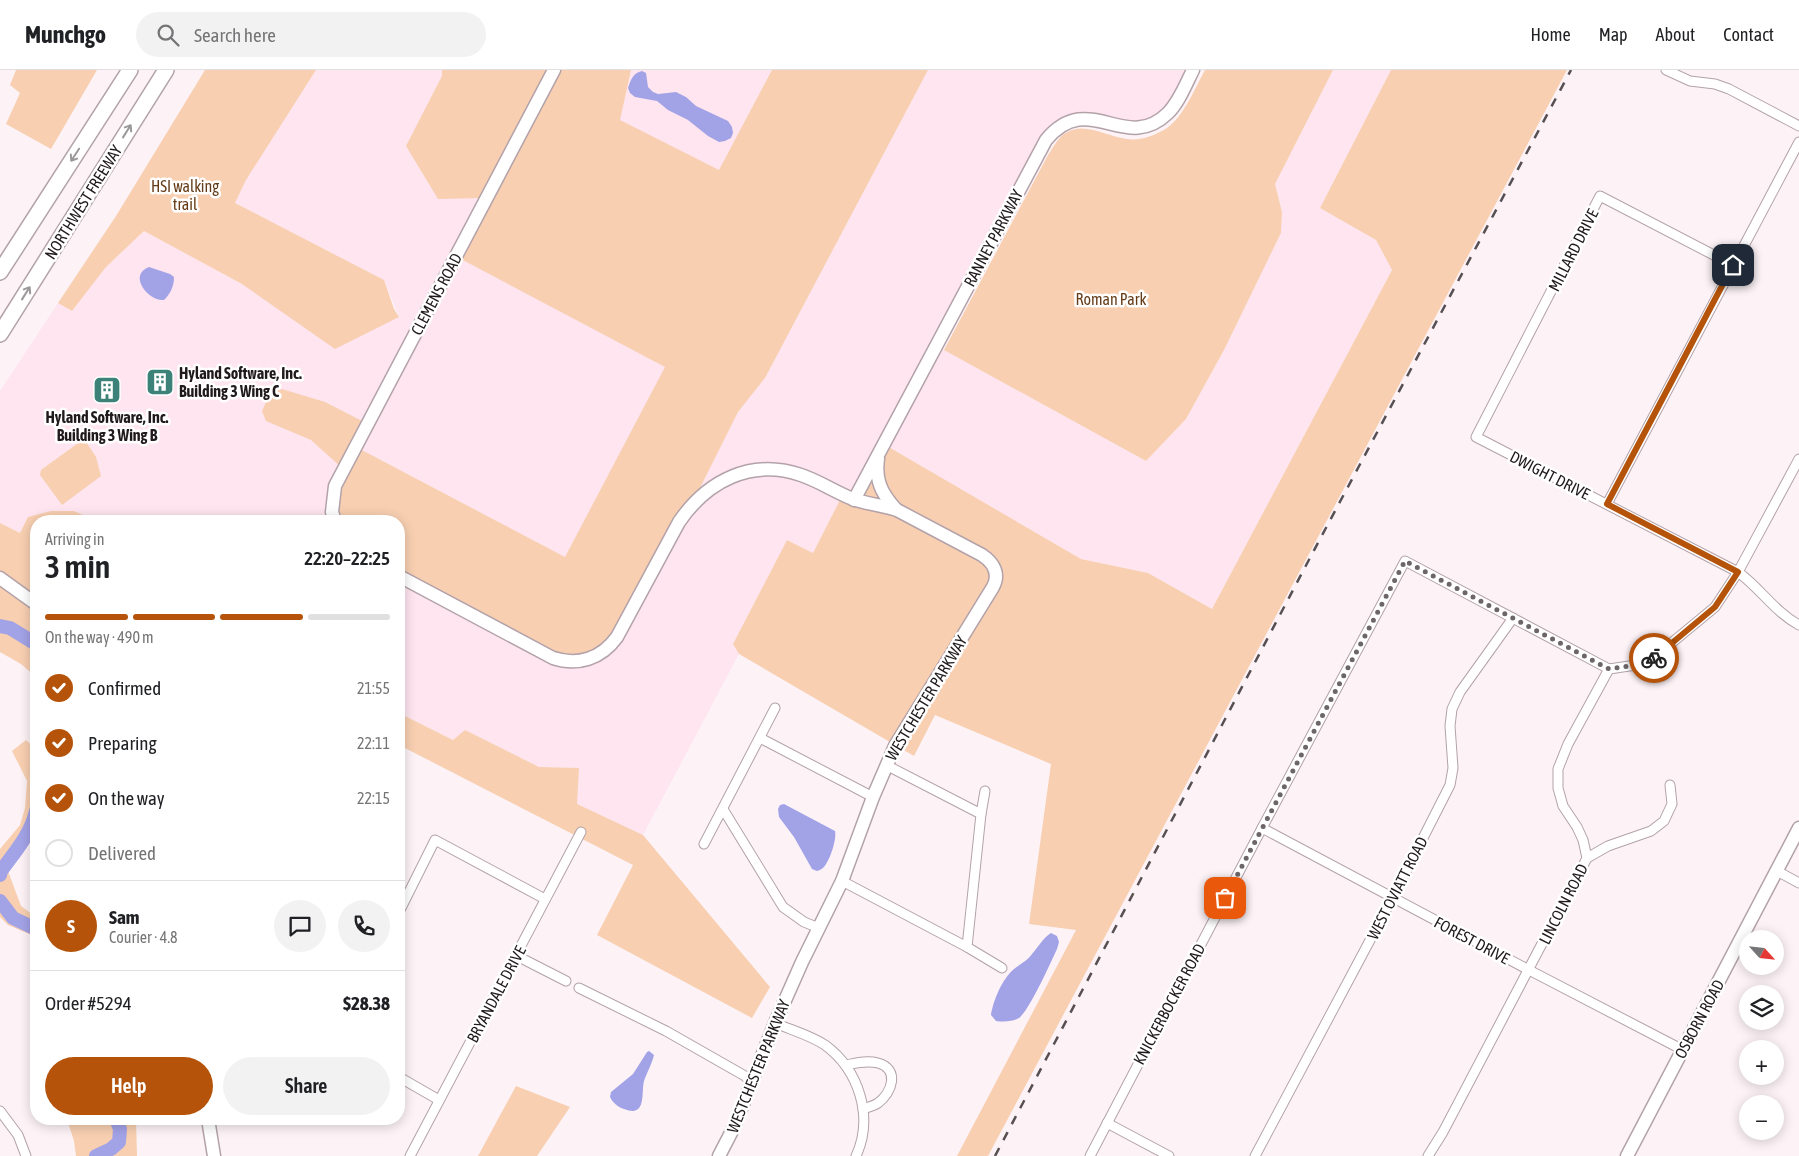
<!DOCTYPE html>
<meta charset="utf-8">
<style>
body{margin:0;font-family:"Asap Condensed",sans-serif;background:#f2f2f2;color:#202124;height:100vh;display:flex;flex-direction:column;font-size:19px;white-space:nowrap}
*{box-sizing:border-box;margin:0}
p{font-size:16px;color:#757577}
.icon{flex:none;width:28px;height:28px;fill:none;stroke:currentColor;stroke-width:2;stroke-linecap:round;stroke-linejoin:round}
.map{position:relative;flex:1;overflow:hidden}
.panel{position:absolute;left:30px;top:445px;width:375px;height:610px;display:flex;flex-direction:column;background:#fff;border-radius:20px;box-shadow:0 2px 12px #0003}
.panel>*{flex:none}
.needle{width:32px;rotate:117deg}
.tools{position:absolute;left:1739px;top:860px;display:grid;gap:10px}
.tools a{display:grid;place-items:center;width:45px;height:45px;border-radius:50%;background:#fff;box-shadow:0 2px 12px #0003;font-size:25px}
.pin{position:absolute;display:grid;place-items:center;width:42px;height:42px;color:#fff;margin:-21px;border-radius:10px;box-shadow:0 2px 8px #0006}
.courier{position:absolute;display:grid;place-items:center;width:50px;height:50px;margin:-25px;border:4px solid #b45309;border-radius:50%;background:#fff;color:#222;box-shadow:0 1px 6px #0007}
.overview em{font-style:normal;font-weight:600}
.overview div{display:flex;flex-direction:column-reverse}
.overview{display:flex;align-items:center;justify-content:space-between;height:85px;padding:0 15px}
h1{font-size:32px;font-weight:600;line-height:38px}
.bar{display:grid;grid-template-columns:repeat(4,1fr);gap:8px 5px;align-content:center;height:60px;padding:0 15px}
.bar i{height:6px;border-radius:4px;background:#e0e0e0}
.bar .current{background:#b45309}
.bar p{grid-column:span 4}
.line{display:flex;align-items:center;gap:12px;padding:0 15px;border-top:1px solid #e0e0e0}
.line div{flex:1}
.round{display:grid;place-items:center;flex:none;width:52px;height:52px;border-radius:26px;background:#f2f2f2}
ol{padding:0 15px;list-style:none}
li{display:flex;align-items:center;gap:15px;height:55px}
li p{margin-inline-start:auto}
li .icon{padding:5px;border-radius:50%;background:#b45309;color:#fff;stroke-width:4}
li:last-child{color:#757577}
li i{width:28px;height:28px;border:2px solid #e0e0e0;border-radius:50%}
.primary-button{display:flex;gap:10px;margin-top:auto;padding:10px 15px}
.primary-button a{flex:1;height:58px;border-radius:30px;background:#b45309;color:#fff;font-size:20px;font-weight:600;line-height:58px;text-align:center}
.primary-button a+a{background:#f2f2f2;color:#202124}
header{display:flex;align-items:center;gap:30px;box-sizing:border-box;height:70px;padding:0 25px;background:#fff;border-bottom:1px solid #e0e0e0}
header strong{font-size:24px}
nav{display:flex;gap:28px;margin-inline-start:auto;font-size:18px}
.search{width:350px;height:45px;background:#f2f2f2;display:flex;align-items:center;gap:12px;box-sizing:border-box;padding:0 18px;border-radius:28px;color:#757577;font-size:19px}
.map>svg:first-child{display:block}
.built{fill:#fee5ef}
.green{fill:#f8cfb1}
.water{fill:#a2a2e7}
.lines{fill:none;stroke-linecap:round;stroke-linejoin:round}
.river{stroke:#a2a2e7;stroke-width:14}
.street-casing{stroke:#b3a2a9;stroke-width:11}
.secondary-casing{stroke:#b3a2a9;stroke-width:15}
.highway-casing{stroke:#b3a2a9;stroke-width:18}
.street{stroke:#fff;stroke-width:9}
.secondary{stroke:#fff;stroke-width:12}
.highway{stroke:#fff;stroke-width:15}
.rail{stroke:#575052;stroke-width:2.5;stroke-dasharray:9 9;stroke-linecap:butt}
.oneway{stroke:#9b9899}
.done{stroke:#6d6669;stroke-width:5;stroke-dasharray:0 9}
.route{stroke:#b45309;stroke-width:6}
.labels{text-anchor:middle;dominant-baseline:central;stroke-width:5;stroke-linejoin:round;paint-order:stroke}
.park-label{font-size:16px;fill:#653b17;stroke:#fff}
.street-label{font-size:16px;fill:#201a1c;stroke:#fff}
.poi-label{font-size:16px;font-weight:bold;fill:#201a1c;stroke:#fff;text-anchor:start}
</style>
<header>
<strong>Munchgo</strong>
<div class="search"><svg class="icon" aria-label="search" viewBox="0 0 24 24"><circle cx="10" cy="10" r="6"/><path d="M15 15l6 6"/></svg>Search here</div>
<nav><a>Home</a><a>Map</a><a>About</a><a>Contact</a></nav>
</header>
<div class="map">
<svg width="1799" height="1086" viewBox="0 0 1799 1086">
<rect width="100%" height="100%" fill="#fdf3f7"/>
<g class="built">
<path d="M316 0H442V6L482 128 453 184 666 297 565 487 352 375 330 451H97L74 441 29 447 20 463 0 453V321L58 233 72 241 106 197 144 161 242 214 399 247 384 210 235 133 246 110Z"/>
<path d="M631 0H772L719 101 619 50Z"/>
<path d="M928 0H1187L1166 37 1153 48 1136 54 1058 53 853 425 776 396 698 422 738 342 765 308Z"/>
<path d="M1333 0H1391L1320 138 1376 170 1392 200 1212 539 1148 503 1081 489 887 376 939 277 1146 391 1186 349 1224 280 1281 163 1282 142 1275 114Z"/>
<path d="M753 404 794 406 841 428 813 483 787 470 733 574 739 584 643 765 576 734 578 698 539 697 465 661 453 670 399 643V509L550 589 711 420Z"/>
</g>
<g class="green">
<path d="M16 0H97L51 79 6 54 20 23 10 15Z"/>
<path d="M205 0H316L246 110 235 133 384 210 394 239 399 247 335 279 242 214 144 161 106 197 72 241 58 233 116 146Z"/>
<path d="M442 0H554L482 128 438 129 406 76 442 6Z"/>
<path d="M560 0H631L620 50 719 100 772 0H928L765 308 738 342 698 422 678 442 620 553 608 569 585 586 554 584 399 501V451H338V416L358 378 565 487 665 297 461 189Z"/>
<path d="M1205 0H1333L1275 114 1282 142 1281 163 1224 280 1186 349 1146 391 944 280 1048 85C1053 78 1057 69 1064 64 1084 50 1107 67 1127 69 1141 71 1156 65 1167 58 1184 46 1195 18 1205 0Z"/>
<path d="M1391 0H1567L988 1086H957L1076 860 1029 854 1051 694 935 645 914 686 739 584 733 574 787 470 813 483 841 428 857 434 887 376 1081 489 1148 503 1212 539 1392 200 1376 170 1320 138Z"/>
<path d="M282 319 325 332 364 352 341 397 311 370 266 351 262 341 270 323Z"/>
<path d="M81 371 86 372 96 387 101 406 62 435 40 405 41 400Z"/>
<path d="M51 441H74L97 451H36V607L21 594 0 582V453L20 463 28 447Z"/>
<path d="M399 643 453 670 465 660 539 697 579 698 577 734 643 765 770 917 752 948 597 865 633 795 401 676 399 679Z"/>
<path d="M26 670 36 679V764L8 801 21 836 36 847V867L8 855 0 847V779L20 755 25 738 27 711 12 681Z"/>
<path d="M516 1016 570 1037 537 1086H478Z"/>
<path d="M67 1049H136L137 1086H76L74 1071Z"/>
</g>
<g class="water">
<path d="M642 1 646 3 648 17 653 22 658 24 676 22 686 27 696 36 728 51 732 57 733 63 731 68 725 71 719 72 708 66 688 50 668 40 657 31 635 27 630 23 628 18C631 9 633 3 642 1Z"/>
<path d="M149 197 170 204 174 207C174 217 170 224 164 230 149 232 127 205 149 197Z"/>
<path d="M784 734 835 761C837 769 830 790 824 797 822 799 820 800 817 801L812 799 794 767 779 747 778 739 780 735Z"/>
<path d="M1051 863 1057 866 1059 872 1057 879C1051 892 1029 941 1019 948 1012 952 1003 952 996 951L991 945C993 931 1002 909 1014 899 1020 894 1027 891 1032 884 1039 876 1043 868 1051 863Z"/>
<path d="M649 981 654 985C652 994 647 1002 644 1011 641 1023 647 1048 624 1039 618 1037 613 1033 610 1027L611 1022 633 1004 647 982Z"/>
</g>
<g class="lines">
<g class="river">
<path d="M0 556 10 558 36 574"/>
<path d="M0 805 1 801C14 783 31 764 36 741"/>
<path d="M0 831 13 848 36 859"/>
<path d="M96 1086 111 1079 119 1072 120 1059 116 1049"/>
</g>
<defs>
<g id="street">
<path d="M1666 0 1690 11 1715 14 1729 19 1799 56"/>
<path d="M1733 195 1600 126 1476 367 1738 502C1760 518 1775 542 1799 555"/>
<path d="M1607 434 1799 72"/>
<path d="M1609 599 1643 594 1657 585 1715 537 1738 502 1799 389"/>
<path d="M760 668 873 727"/>
<path d="M886 695 981 744 967 877 1002 898"/>
<path d="M723 739 783 837 804 852 819 858"/>
<path d="M981 744 985 721"/>
<path d="M1262 758 1529 900 1683 980"/>
<path d="M704 774 775 638"/>
<path d="M1587 788 1608 776 1651 761 1664 751 1672 734 1670 715"/>
<path d="M1777 801 1799 813"/>
<path d="M842 811 967 877"/>
<path d="M399 842 435 770 545 829"/>
<path d="M517 886 566 911"/>
<path d="M579 918 666 961 745 1006 752 1013"/>
<path d="M775 953C791 960 810 965 825 975 859 1000 874 1047 856 1086"/>
<path d="M846 995C856 993 867 990 878 993 900 999 892 1023 878 1033 874 1036 868 1037 863 1039"/>
<path d="M399 1007 439 1030"/>
<path d="M0 1041 18 1065 26 1086"/>
<path d="M1107 1053 1169 1086"/>
<path d="M410 1086 581 762"/>
<path d="M1090 1086 1262 758 1405 491 1609 599"/>
<path d="M1255 1086 1393 827 1450 715 1453 698 1450 656 1452 639 1460 622 1513 548"/>
<path d="M1428 1086 1443 1062 1587 788 1583 770 1577 757 1563 736 1558 718V699L1568 674 1609 599"/>
</g>
<g id="secondary">
<path d="M878 389C875 409 881 423 895 438"/>
<path d="M854 430 1046 70C1089 18 1125 85 1168 43 1179 32 1186 14 1193 0"/>
<path d="M335 451 332 442 335 416 554 0"/>
<path d="M399 506 553 588C578 596 601 589 617 567L679 452C707 411 751 388 801 405 819 411 835 422 853 429 867 434 882 435 897 440L982 485C994 493 1000 504 993 517L895 676 873 727 842 811 802 892 775 953 734 1057 719 1086"/>
<path d="M0 508 36 534"/>
<path d="M208 1049 214 1086"/>
<path d="M1627 1086 1799 758"/>
</g>
<g id="highway">
<path d="M0 202 130 0"/>
<path d="M0 264 166 0"/>
</g>
</defs>
<use href="#street" class="street-casing"/>
<use href="#secondary" class="secondary-casing"/>
<use href="#highway" class="highway-casing"/>
<use href="#street" class="street"/>
<use href="#secondary" class="secondary"/>
<use href="#highway" class="highway"/>
<path class="rail" d="M995 1086 1312 484 1571 0"/>
</g>
<defs><path id="oneway-shaft" d="M-6 0H5M1.5-3L5.5 0L1.5 3" fill="none" stroke-width="1.6" stroke-linecap="round" stroke-linejoin="round" transform="scale(1.25)"/></defs>
<g class="oneway">
<use href="#oneway-shaft" transform="translate(127 61) rotate(-58)"/>
<use href="#oneway-shaft" transform="translate(75 85) rotate(123)"/>
<use href="#oneway-shaft" transform="translate(26 223) rotate(-58)"/>
</g>
<g class="lines">
<path class="done" d="M1225 828 1405 491 1609 599 1643 594 1654 588"/>
<path class="route" d="M1654 588 1715 537 1738 502 1607 434 1733 195"/>
</g>
<defs>
<symbol id="building-square" viewBox="-11 -11 22 22"><rect x="-9" y="-9" width="18" height="18" rx="4" fill="#3c8278" stroke="#fff"/><path d="M-4-6H4V6H1V3H-1V6H-4ZM-2.5-4.3h1.7v1.8h-1.7ZM.8-4.3h1.7v1.8H.8ZM-2.5-1h1.7V.8h-1.7ZM.8-1h1.7V.8H.8Z" fill="#fff"/></symbol>
</defs>
<g fill-rule="evenodd">
<use href="#building-square" x="144" y="296" width="32" height="32"/>
<use href="#building-square" x="91" y="304" width="32" height="32"/>
</g>
<g class="labels">
<g class="park-label">
<text x="185" y="116">HSI walking<tspan x="185" dy="18">trail</tspan></text>
<text x="1111" y="229">Roman Park</text>
</g>
<g class="street-label">
<text transform="translate(83 132) rotate(-58)">NORTHWEST FREEWAY</text>
<text transform="translate(993 168) rotate(-62)">RANNEY PARKWAY</text>
<text transform="translate(1573 180) rotate(-63)">MILLARD DRIVE</text>
<text transform="translate(436 224) rotate(-62)">CLEMENS ROAD</text>
<text transform="translate(1550 405) rotate(27)">DWIGHT DRIVE</text>
<text transform="translate(926 628) rotate(-59)">WESTCHESTER PARKWAY</text>
<text transform="translate(1397 818) rotate(-63)">WEST OVIATT ROAD</text>
<text transform="translate(1563 834) rotate(-63)">LINCOLN ROAD</text>
<text transform="translate(1472 870) rotate(28)">FOREST DRIVE</text>
<text transform="translate(496 924) rotate(-62)">BRYANDALE DRIVE</text>
<text transform="translate(1169 934) rotate(-62)">KNICKERBOCKER ROAD</text>
<text transform="translate(1699 949) rotate(-62)">OSBORN ROAD</text>
<text transform="translate(758 996) rotate(-68)">WESTCHESTER PARKWAY</text>
</g>
<g class="poi-label">
<text x="179" y="303">Hyland Software, Inc.<tspan x="179" dy="18">Building 3 Wing C</tspan></text>
<text x="107" y="347" text-anchor="middle">Hyland Software, Inc.<tspan x="107" dy="18">Building 3 Wing B</tspan></text>
</g>
</g>
</svg>
<div class="tools">
<a><svg class="needle" viewBox="-14 -14 28 28"><path d="M0-13l5 13h-10z" fill="#e53935"/><path d="M0 13l5-13h-10z" fill="#757577"/></svg></a>
<a><svg class="icon" aria-label="layers" viewBox="0 0 24 24"><path d="M12 4l9 5-9 5-9-5zM3 14l9 5 9-5"/></svg></a>
<a>+</a>
<a>−</a>
</div>
<div class="pin" style="left:1225px;top:828px;background:#ea580c"><svg class="icon" aria-label="bag" viewBox="0 0 24 24"><path d="M5 8h14l-1 12H6zM9 8a3 3 0 0 1 6 0"/></svg></div>
<div class="pin" style="left:1733px;top:195px;background:#1f2937"><svg class="icon" aria-label="home" viewBox="0 0 24 24"><path d="M3 11l9-7 9 7M6 9v11h12V9"/></svg></div>
<div class="courier" style="left:1654px;top:588px"><svg class="icon" aria-label="bike" viewBox="0 0 24 24"><circle cx="6" cy="16" r="4"/><circle cx="18" cy="16" r="4"/><path d="M6 16l4-8h5l3 8M10 8l3 8H6M13 5h3"/></svg></div>
<section class="panel">
<div class="overview"><div><h1>3 min</h1><p>Arriving in</p></div><em>22:20–22:25</em></div>
<div class="bar"><i class="current"></i><i class="current"></i><i class="current"></i><i></i><p>On the way · 490 m</p></div>
<ol>
<li><svg class="icon" aria-label="check" viewBox="0 0 24 24"><path d="M5 12l5 5 9-10"/></svg>Confirmed<p>21:55</p></li>
<li><svg class="icon" aria-label="check" viewBox="0 0 24 24"><path d="M5 12l5 5 9-10"/></svg>Preparing<p>22:11</p></li>
<li><svg class="icon" aria-label="check" viewBox="0 0 24 24"><path d="M5 12l5 5 9-10"/></svg>On the way<p>22:15</p></li>
<li><i></i>Delivered</li>
</ol>
<div class="line" style="height:90px"><b class="round" style="background:#b45309;color:#fff">S</b><div><b>Sam</b><p>Courier · 4.8</p></div><a class="round"><svg class="icon" aria-label="chat" viewBox="0 0 24 24"><path d="M4 5h16v11H9l-5 4z"/></svg></a><a class="round"><svg class="icon" aria-label="phone" viewBox="0 0 24 24"><path d="M5 4h4l2 5-3 2q2 4 5 5l2-3 5 2v4C11 20 4 13 5 4z"/></svg></a></div>
<div class="line" style="height:65px"><div>Order #5294</div><b>$28.38</b></div>
<div class="primary-button"><a>Help</a><a>Share</a></div>
</section>
</div>
